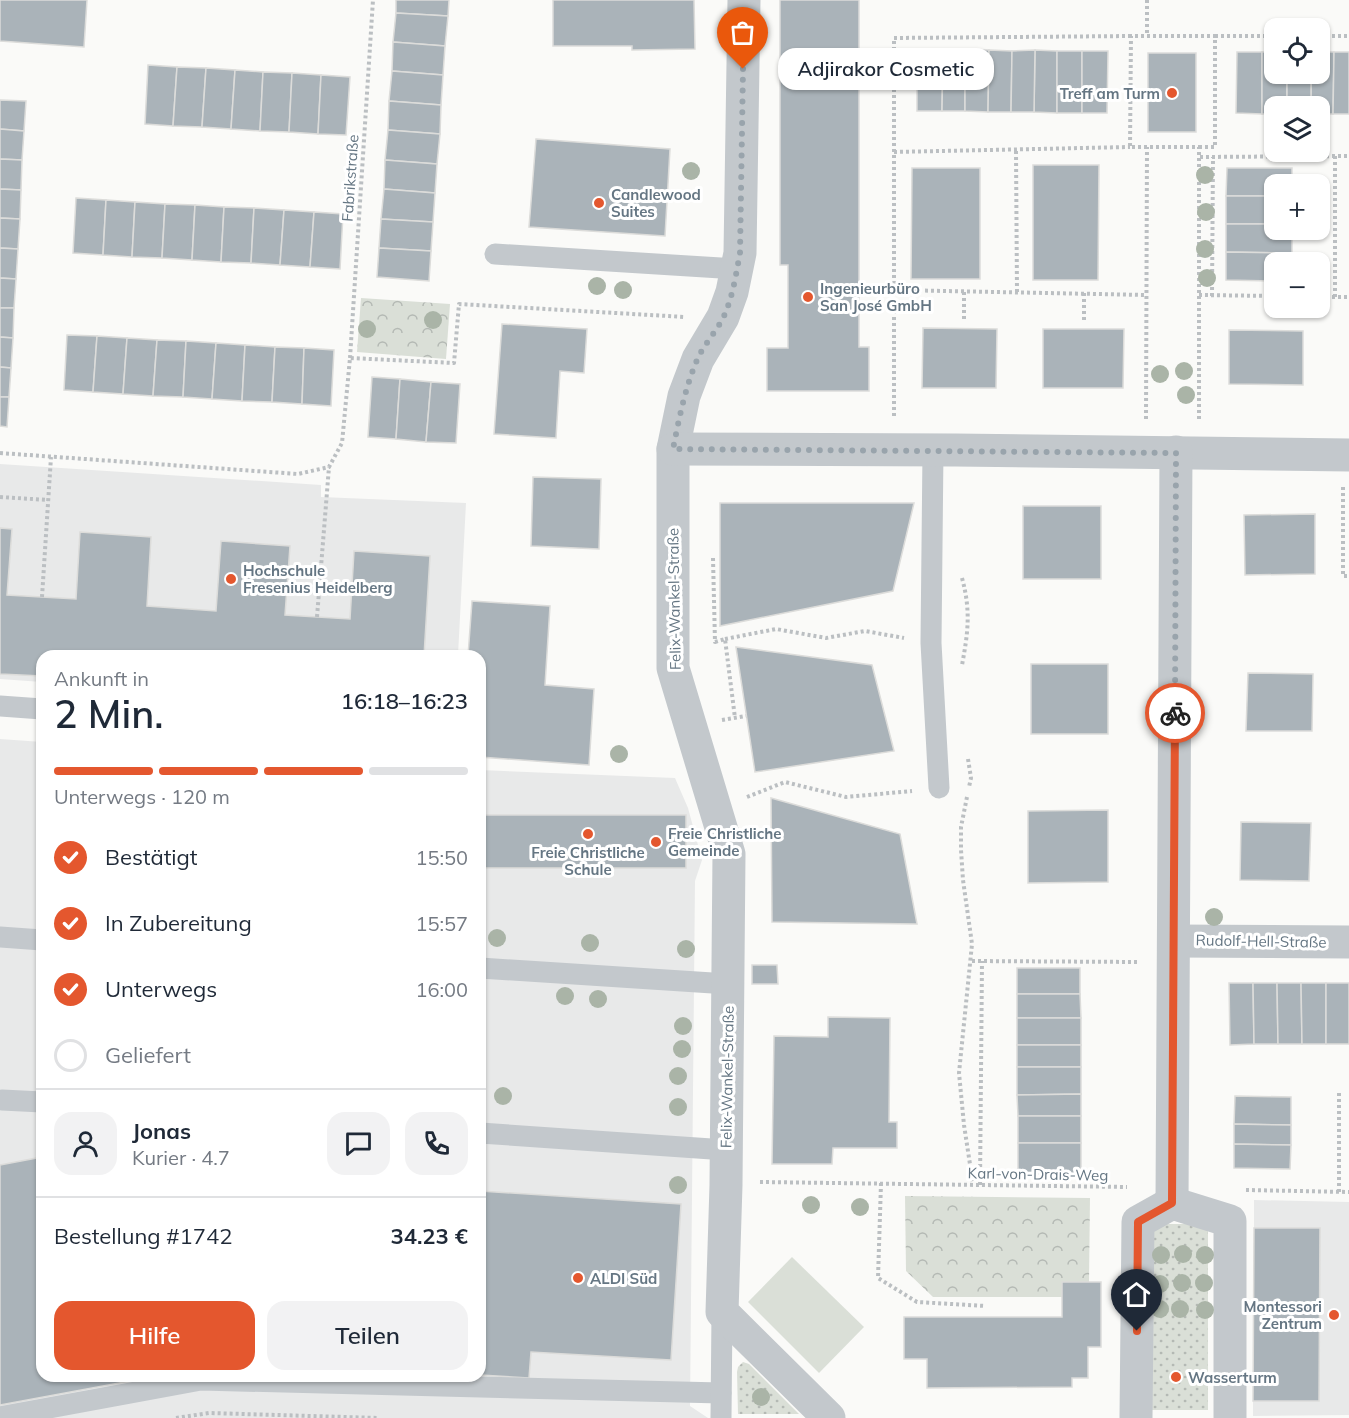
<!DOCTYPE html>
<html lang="de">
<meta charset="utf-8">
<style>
body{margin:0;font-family:Mulish,sans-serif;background:#f2f2f3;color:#1f2937;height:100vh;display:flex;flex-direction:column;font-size:22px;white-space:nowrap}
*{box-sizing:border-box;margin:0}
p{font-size:20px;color:#747a83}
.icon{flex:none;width:33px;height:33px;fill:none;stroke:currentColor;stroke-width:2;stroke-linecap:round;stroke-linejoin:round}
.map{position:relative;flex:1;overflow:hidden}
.sheet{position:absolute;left:36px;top:650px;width:450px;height:732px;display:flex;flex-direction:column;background:#fff;border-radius:18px;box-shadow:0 2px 4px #0004}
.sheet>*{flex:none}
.tools{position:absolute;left:1264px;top:18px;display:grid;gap:12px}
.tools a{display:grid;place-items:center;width:66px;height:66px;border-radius:12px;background:#fff;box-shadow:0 2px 4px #0004;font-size:30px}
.pin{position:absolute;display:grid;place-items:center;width:51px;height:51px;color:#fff;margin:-62px -26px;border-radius:50% 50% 50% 0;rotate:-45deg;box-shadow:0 0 6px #0007}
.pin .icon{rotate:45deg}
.courier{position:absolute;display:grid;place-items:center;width:60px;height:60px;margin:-30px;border:4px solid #e4572e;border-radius:50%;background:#fff;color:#222;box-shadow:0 2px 8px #0007}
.bubble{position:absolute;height:42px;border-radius:18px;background:#fff;box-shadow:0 2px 4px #0004;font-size:20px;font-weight:600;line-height:42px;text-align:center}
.head em{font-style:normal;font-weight:600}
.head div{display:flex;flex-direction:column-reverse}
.head{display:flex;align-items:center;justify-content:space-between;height:102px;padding:0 18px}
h1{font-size:39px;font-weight:600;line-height:45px}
.bar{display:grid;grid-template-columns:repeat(4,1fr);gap:9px 6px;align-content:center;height:72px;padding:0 18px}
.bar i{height:8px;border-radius:4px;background:#e0e1e3}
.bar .current{background:#e4572e}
.bar p{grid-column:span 4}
.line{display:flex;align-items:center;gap:15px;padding:0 18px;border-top:2px solid #e0e1e3}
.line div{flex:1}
.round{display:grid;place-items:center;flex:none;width:63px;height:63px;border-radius:18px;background:#f2f2f3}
ol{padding:0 18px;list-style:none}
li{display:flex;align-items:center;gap:18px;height:66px}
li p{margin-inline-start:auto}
li .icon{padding:6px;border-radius:50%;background:#e4572e;color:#fff;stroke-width:4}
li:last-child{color:#747a83}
li i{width:33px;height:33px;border:3px solid #e0e1e3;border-radius:50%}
.cta{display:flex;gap:12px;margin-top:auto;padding:12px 18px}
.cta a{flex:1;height:69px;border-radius:18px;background:#e4572e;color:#fff;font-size:24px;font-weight:600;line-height:69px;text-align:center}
.cta a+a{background:#f2f2f3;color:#1f2937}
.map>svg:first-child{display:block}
.built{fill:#e8e9e9}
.grass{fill:url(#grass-dots)}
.park{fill:url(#park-crowns)}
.garden{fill:#dadfd7}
.building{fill:#aab3b9;stroke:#dcdcda;stroke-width:1.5}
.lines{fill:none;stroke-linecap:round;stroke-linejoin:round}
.path{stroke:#bbbfc2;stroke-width:4;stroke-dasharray:3 3;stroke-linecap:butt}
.lane{stroke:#c3c8cc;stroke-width:21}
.street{stroke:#c3c8cc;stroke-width:33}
.tree{fill:#aab4a7}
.done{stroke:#99a4ac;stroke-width:6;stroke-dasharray:0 10.8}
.route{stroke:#e4572e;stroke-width:8}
.poi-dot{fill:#e4572e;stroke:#fff;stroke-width:2}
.labels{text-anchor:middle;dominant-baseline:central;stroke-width:6;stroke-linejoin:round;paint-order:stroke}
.poi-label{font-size:15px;font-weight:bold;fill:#657683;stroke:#fff;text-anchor:start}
.street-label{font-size:15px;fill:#657683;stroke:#fff}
</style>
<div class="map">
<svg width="1349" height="1418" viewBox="0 0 1349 1418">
<defs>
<pattern id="grass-dots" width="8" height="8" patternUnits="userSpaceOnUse" patternTransform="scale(1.5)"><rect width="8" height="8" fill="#dadfd7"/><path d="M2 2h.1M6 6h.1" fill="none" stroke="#b4b9b4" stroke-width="1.8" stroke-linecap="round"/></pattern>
<pattern id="park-crowns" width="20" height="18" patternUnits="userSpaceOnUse" patternTransform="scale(1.5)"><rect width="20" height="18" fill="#dadfd7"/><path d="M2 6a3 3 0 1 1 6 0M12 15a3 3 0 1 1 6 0" fill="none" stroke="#b4b9b4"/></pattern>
</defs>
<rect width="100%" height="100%" fill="#fafaf8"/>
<g class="built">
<path d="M0 464 321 485V497L466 503 458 655 42 656V682L0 679Z"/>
<path d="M0 739 42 742V1376H480V770L675 778 688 808 702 860 695 881 690 1406 708 1418H0Z"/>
<path d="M1254 1200 1349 1202V1415L1253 1416V1401H1319L1320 1228H1254Z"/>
</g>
<g class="grass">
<path d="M1151 1224H1208V1410H1150Z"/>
<path d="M743 1362 749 1364 799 1414H738L737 1372 738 1367Z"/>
</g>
<g class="park">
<path d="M361 298 450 304 446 359 357 352Z"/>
<path d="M905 1196 1090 1198 1089 1282 1062 1297H933L906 1271Z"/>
</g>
<path class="garden" d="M792 1257 864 1327 819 1373 748 1302Z"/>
<g class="building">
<path d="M0 0H87L84 47 0 41Z"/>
<path d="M396 0H449L448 16 396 13Z"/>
<path d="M553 0H694L695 49 632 50V46H553Z"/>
<path d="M780 0H859V347H869V391H767V348H788V265H780Z"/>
<path d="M396 13 448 16 445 46 393 42Z"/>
<path d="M393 42 445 46 443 75 392 71Z"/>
<path d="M917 50H943L942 111H917Z"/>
<path d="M943 50H965V111H942Z"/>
<path d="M965 50H989L988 112 965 111Z"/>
<path d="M989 50 1012 51 1011 112H988Z"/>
<path d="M1035 50 1057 51V113L1034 112Z"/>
<path d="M1035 50 1034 112H1011L1012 51Z"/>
<rect x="1057" y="51" width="25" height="62"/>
<path d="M1082 51H1108L1107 113H1082Z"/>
<path d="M1237 52H1262V114L1236 113Z"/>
<path d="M1262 52H1275V74H1287V106H1275V114H1262Z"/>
<path d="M1320 52H1334L1333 114H1320V106H1311V74H1320Z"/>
<path d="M1334 52H1349V114H1333Z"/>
<rect x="1148" y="53" width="48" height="79"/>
<path d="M148 65 177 67 173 126 145 124Z"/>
<path d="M177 67 206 68 202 127 173 126Z"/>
<path d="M206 68 235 70 231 129 202 127Z"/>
<path d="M235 70 263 72 260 131 231 129Z"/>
<path d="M392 71 443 75 441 105 389 101Z"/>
<path d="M263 72 292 73 289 132 260 131Z"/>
<path d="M292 73 321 75 318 134 289 132Z"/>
<rect x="1287" y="74" width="24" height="32"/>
<path d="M321 75 350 77 346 135 318 134Z"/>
<path d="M0 100 26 101 24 131 0 129Z"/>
<path d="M389 101 441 105 440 134 388 130Z"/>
<path d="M0 129 24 131 22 160 0 159Z"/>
<path d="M388 130 440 134 437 164 385 160Z"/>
<path d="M536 139 670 149 665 236 529 227Z"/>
<path d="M0 159 22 160 21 190 0 189Z"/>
<path d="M385 160 437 164 435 193 384 189Z"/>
<path d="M1033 165H1099L1098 280H1033Z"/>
<path d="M912 168H980V279H911Z"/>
<path d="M1227 168H1292V184H1275V196H1226Z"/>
<path d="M0 189 21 190 20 219 0 218Z"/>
<path d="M384 189 435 193 433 222 381 219Z"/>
<rect x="1226" y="196" width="49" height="28"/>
<path d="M76 198 106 200 103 255 73 253Z"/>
<path d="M106 200 135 202 132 257 103 255Z"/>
<path d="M135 202 165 204 162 258 132 257Z"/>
<path d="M165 204 195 205 192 260 162 258Z"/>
<path d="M195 205 224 207 221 262 192 260Z"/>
<path d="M224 207 254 208 251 263 221 262Z"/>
<path d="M254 208 284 210 280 265 251 263Z"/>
<path d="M284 210 314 212 310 267 280 265Z"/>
<path d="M314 212 343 214 340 269 310 267Z"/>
<path d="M0 218 20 219 18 249 0 248Z"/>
<path d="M381 219 433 222 431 251 379 248Z"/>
<path d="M1226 224H1275V230H1292V253L1226 252Z"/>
<path d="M0 248 18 249 16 279 0 278Z"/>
<path d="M379 248 431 251 429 281 377 277Z"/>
<path d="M1226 252 1292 253V262H1275V281L1226 280Z"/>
<path d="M0 278 16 279 14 308H0Z"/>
<path d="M0 308H14L13 338 0 337Z"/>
<path d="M502 324 587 329 584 373 560 371 556 438 494 434Z"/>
<path d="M923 328 997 329 996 388H922Z"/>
<path d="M1043 329H1124L1123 388H1043Z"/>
<path d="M1229 330 1303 331V385L1229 384Z"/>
<path d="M67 335 97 336 93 392 64 390Z"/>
<path d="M97 336 127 338 123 394 93 392Z"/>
<path d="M0 337 13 338 11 368 0 367Z"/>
<path d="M127 338 157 340 153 396 123 394Z"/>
<path d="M157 340 186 341 183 397 153 396Z"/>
<path d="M186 341 216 343 212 399 183 397Z"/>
<path d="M216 343 245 345 242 401 212 399Z"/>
<path d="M245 345 275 347 272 402 242 401Z"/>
<path d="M275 347 304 348 302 404 272 402Z"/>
<path d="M304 348 334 350 331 406 302 404Z"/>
<path d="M0 367 11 368 9 397H0Z"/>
<path d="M372 377 400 379 396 439 368 437Z"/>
<path d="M400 379 431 382 426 442 396 439Z"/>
<path d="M431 382 460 384 456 443 426 442Z"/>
<path d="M0 397H9L7 427 0 426Z"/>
<path d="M533 477 601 479 599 549 531 546Z"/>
<path d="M720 503H914L893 591 720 626Z"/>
<rect x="1023" y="506" width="78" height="73"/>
<path d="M1315 514V574L1245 575 1244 515Z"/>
<path d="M0 528 12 529 7 595 76 599 80 532 151 537 147 606 216 611 221 541 290 546 285 615 350 619 354 551 430 556 424 656H42V676L0 674Z"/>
<path d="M472 601 550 606 545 685 594 689 589 765 480 757V656H468Z"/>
<path d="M736 647 872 665 894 751 755 772Z"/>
<rect x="1031" y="664" width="77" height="70"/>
<path d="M1248 673 1313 674 1312 731H1246Z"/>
<path d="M771 798 900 834 917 924 772 922Z"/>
<path d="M1108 810V882L1028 883V811Z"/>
<rect x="480" y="815" width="206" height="53"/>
<path d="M1241 822 1311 823 1309 881 1240 880Z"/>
<path d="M752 965H777L778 984H752Z"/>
<rect x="1017" y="968" width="63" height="26"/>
<path d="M1229 983H1253L1254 1044 1230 1045Z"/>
<path d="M1253 983H1277L1278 1044H1254Z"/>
<path d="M1277 983H1301L1302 1044H1278Z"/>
<path d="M1301 983H1326V1044H1302Z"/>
<rect x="1326" y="983" width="23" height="61"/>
<path d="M1017 994H1080L1081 1018H1017Z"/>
<path d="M828 1017 890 1018 889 1122H897V1148H833L832 1164H772L774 1036 828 1037Z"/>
<rect x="1017" y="1018" width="64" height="27"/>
<rect x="1017" y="1045" width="64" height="22"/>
<path d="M1017 1067H1081V1094L1017 1095Z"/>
<path d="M1081 1094V1116H1018L1017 1095Z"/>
<path d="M1235 1096 1291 1097V1125L1234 1124Z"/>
<rect x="1018" y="1116" width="63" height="27"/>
<path d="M1234 1124 1291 1125V1145L1234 1144Z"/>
<rect x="1018" y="1143" width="63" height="31"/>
<path d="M1234 1144 1291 1145 1290 1169 1234 1168Z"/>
<path d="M42 1157V1376H157L0 1405V1165Z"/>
<path d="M480 1191 681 1204 671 1360 531 1352 529 1378 480 1375Z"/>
<path d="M1254 1228H1320L1319 1401H1253Z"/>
<path d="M1062 1282H1101V1347H1088V1378H1072V1387L927 1388V1359H904V1317H1062Z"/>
</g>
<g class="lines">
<g class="path">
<path d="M1147 0V36"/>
<path d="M1215 36H1275"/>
<path d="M1320 36H1349"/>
<path d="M1199 147H1215V36H1131L1130 147H1199V419"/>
<path d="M1016 151 1017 292"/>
<path d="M894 152 1130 147"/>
<path d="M1335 156V297"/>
<path d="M1200 157 1349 156"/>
<path d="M895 290 1147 295"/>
<path d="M964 292V320"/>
<path d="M1084 293V323"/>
<path d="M1199 295 1275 296"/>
<path d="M1212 296 1213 157"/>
<path d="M1320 297H1349"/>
<path d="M350 358 373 0"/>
<path d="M894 416V38L1131 36"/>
<path d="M1146 419 1147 147"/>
<path d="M0 453 298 474 329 467 342 443 350 358 454 363 459 304 685 317"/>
<path d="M1343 487V576H1349"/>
<path d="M0 497 48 500"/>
<path d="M713 558 715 642 725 639 735 718"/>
<path d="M962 578C971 611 968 633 962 665"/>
<path d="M42 597 51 457"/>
<path d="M317 617 329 467"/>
<path d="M725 639 776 629 826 638 865 631 904 638"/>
<path d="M722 720 746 716"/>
<path d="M968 759 971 778 969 787"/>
<path d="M747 797 785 782 846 797 912 791"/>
<path d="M967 797 961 827V850L963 880 972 944 959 1073 964 1125 973 1184"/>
<path d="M972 961 1139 962"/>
<path d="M760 1182 1127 1187"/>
<path d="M881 1183 878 1278 917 1302 986 1306"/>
<path d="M980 1185 982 961"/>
<path d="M1246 1190 1349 1192"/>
<path d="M1339 1192V1090"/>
<path d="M176 1418 209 1413 379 1418"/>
</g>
<g class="lane">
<path d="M495 254 737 269"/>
<path d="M933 450 931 643 939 788"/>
<path d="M0 706 42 709"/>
<path d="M0 937 42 940"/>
<path d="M480 968 728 984"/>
<path d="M2 1100 42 1102"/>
<path d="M480 1133 726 1150"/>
<path d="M0 1417 201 1380 721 1393"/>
<path d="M721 1418 722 1312"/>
</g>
<g class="street">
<path d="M744 0 740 253 732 292 723 317 698 359 684 396 673 449V668L729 854 726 1185 722 1312 829 1418"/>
<path d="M673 449 955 450 1349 455"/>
<path d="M1174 941 1349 942"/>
<path d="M1172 1203 1176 452"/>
<path d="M1136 1418 1138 1222 1172 1203 1230 1221V1418"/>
</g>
</g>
<g class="tree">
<circle cx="691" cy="171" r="9"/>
<circle cx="1205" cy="175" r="9"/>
<circle cx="1206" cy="212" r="9"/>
<circle cx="1205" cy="249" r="9"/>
<circle cx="1207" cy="278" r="9"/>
<circle cx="597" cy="286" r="9"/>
<circle cx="623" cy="290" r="9"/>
<circle cx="433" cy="320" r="9"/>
<circle cx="367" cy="329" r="9"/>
<circle cx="1184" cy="371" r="9"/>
<circle cx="1160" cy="374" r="9"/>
<circle cx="1186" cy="395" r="9"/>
<circle cx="619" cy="754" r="9"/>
<circle cx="1214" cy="917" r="9"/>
<circle cx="497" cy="938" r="9"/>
<circle cx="590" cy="943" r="9"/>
<circle cx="686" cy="949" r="9"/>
<circle cx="565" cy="996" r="9"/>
<circle cx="598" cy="999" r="9"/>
<circle cx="683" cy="1026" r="9"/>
<circle cx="682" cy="1049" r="9"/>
<circle cx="678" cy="1076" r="9"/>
<circle cx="503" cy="1096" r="9"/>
<circle cx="678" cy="1107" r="9"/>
<circle cx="678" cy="1185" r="9"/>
<circle cx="811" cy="1205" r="9"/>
<circle cx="860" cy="1207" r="9"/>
<circle cx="1183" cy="1254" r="9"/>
<circle cx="1161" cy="1255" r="9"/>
<circle cx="1205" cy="1255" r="9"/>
<circle cx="1182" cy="1283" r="9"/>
<circle cx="1204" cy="1283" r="9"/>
<circle cx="1160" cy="1284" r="9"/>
<circle cx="1160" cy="1309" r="9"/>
<circle cx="1180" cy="1309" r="9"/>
<circle cx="1205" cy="1310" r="9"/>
<circle cx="761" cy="1397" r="9"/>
</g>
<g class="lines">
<path class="done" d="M743 69 740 253C736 274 733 296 724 316 717 331 704 344 697 360 685 388 679 419 673 449L1176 453 1175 713"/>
<path class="route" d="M1137 1331 1138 1222 1172 1203 1175 713"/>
</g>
<g class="poi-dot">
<circle cx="1172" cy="93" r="6"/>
<circle cx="599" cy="203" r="6"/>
<circle cx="808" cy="297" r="6"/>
<circle cx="231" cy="579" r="6"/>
<circle cx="588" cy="834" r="6"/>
<circle cx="656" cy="842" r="6"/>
<circle cx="578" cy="1278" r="6"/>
<circle cx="1334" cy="1315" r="6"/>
<circle cx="1176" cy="1377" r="6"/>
</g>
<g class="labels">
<g class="poi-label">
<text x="1160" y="93" text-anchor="end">Treff am Turm</text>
<text x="611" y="194">Candlewood<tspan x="611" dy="17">Suites</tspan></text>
<text x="820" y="288">Ingenieurbüro<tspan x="820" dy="17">San José GmbH</tspan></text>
<text x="243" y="570">Hochschule<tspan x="243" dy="17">Fresenius Heidelberg</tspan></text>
<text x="668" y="833">Freie Christliche<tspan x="668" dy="17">Gemeinde</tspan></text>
<text x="588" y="852" text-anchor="middle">Freie Christliche<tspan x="588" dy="17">Schule</tspan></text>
<text x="590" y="1278">ALDI Süd</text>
<text x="1322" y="1306" text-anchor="end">Montessori<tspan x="1322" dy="17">Zentrum</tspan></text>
<text x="1188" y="1377">Wasserturm</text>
</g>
<g class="street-label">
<text transform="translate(350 178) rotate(-86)">Fabrikstraße</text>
<text transform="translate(674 599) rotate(-91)">Felix-Wankel-Straße</text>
<text transform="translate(1261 941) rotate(1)">Rudolf-Hell-Straße</text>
<text transform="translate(727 1077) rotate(-89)">Felix-Wankel-Straße</text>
<text transform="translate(1038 1174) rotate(1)">Karl-von-Drais-Weg</text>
</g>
</g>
</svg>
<div class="tools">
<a><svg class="icon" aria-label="locate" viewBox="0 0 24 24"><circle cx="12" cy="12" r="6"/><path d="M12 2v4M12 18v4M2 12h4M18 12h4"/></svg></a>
<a><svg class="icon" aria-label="layers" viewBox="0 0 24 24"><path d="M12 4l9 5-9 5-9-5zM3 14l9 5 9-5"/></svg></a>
<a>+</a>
<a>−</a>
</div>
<div class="pin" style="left:743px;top:69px;background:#ea580c"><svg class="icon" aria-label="bag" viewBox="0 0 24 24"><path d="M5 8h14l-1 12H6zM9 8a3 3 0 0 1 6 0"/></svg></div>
<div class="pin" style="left:1137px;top:1331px;background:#1f2937"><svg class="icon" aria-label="home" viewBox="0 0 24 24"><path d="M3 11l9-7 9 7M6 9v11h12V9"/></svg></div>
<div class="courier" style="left:1175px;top:713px"><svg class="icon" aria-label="bike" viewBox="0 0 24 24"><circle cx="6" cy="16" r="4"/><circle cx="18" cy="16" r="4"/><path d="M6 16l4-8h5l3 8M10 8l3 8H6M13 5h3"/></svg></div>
<div class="bubble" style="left:778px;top:48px;width:216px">Adjirakor Cosmetic</div>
<section class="sheet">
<div class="head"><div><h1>2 Min.</h1><p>Ankunft in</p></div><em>16:18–16:23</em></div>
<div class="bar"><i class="current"></i><i class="current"></i><i class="current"></i><i></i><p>Unterwegs · 120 m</p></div>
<ol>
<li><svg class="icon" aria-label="check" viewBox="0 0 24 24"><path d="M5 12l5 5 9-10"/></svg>Bestätigt<p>15:50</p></li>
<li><svg class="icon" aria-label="check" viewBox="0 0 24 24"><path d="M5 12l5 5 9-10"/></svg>In Zubereitung<p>15:57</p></li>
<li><svg class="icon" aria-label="check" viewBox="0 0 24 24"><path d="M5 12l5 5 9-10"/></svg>Unterwegs<p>16:00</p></li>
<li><i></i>Geliefert</li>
</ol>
<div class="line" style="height:108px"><a class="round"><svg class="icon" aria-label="person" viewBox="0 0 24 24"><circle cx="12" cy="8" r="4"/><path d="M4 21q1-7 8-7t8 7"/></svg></a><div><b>Jonas</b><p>Kurier · 4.7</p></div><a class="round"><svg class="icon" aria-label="chat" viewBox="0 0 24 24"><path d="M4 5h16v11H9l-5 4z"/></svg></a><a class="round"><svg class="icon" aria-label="phone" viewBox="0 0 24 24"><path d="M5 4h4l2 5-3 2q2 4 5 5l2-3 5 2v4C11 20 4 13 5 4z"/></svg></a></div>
<div class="line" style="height:78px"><div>Bestellung #1742</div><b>34.23 €</b></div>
<div class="cta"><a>Hilfe</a><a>Teilen</a></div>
</section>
</div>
